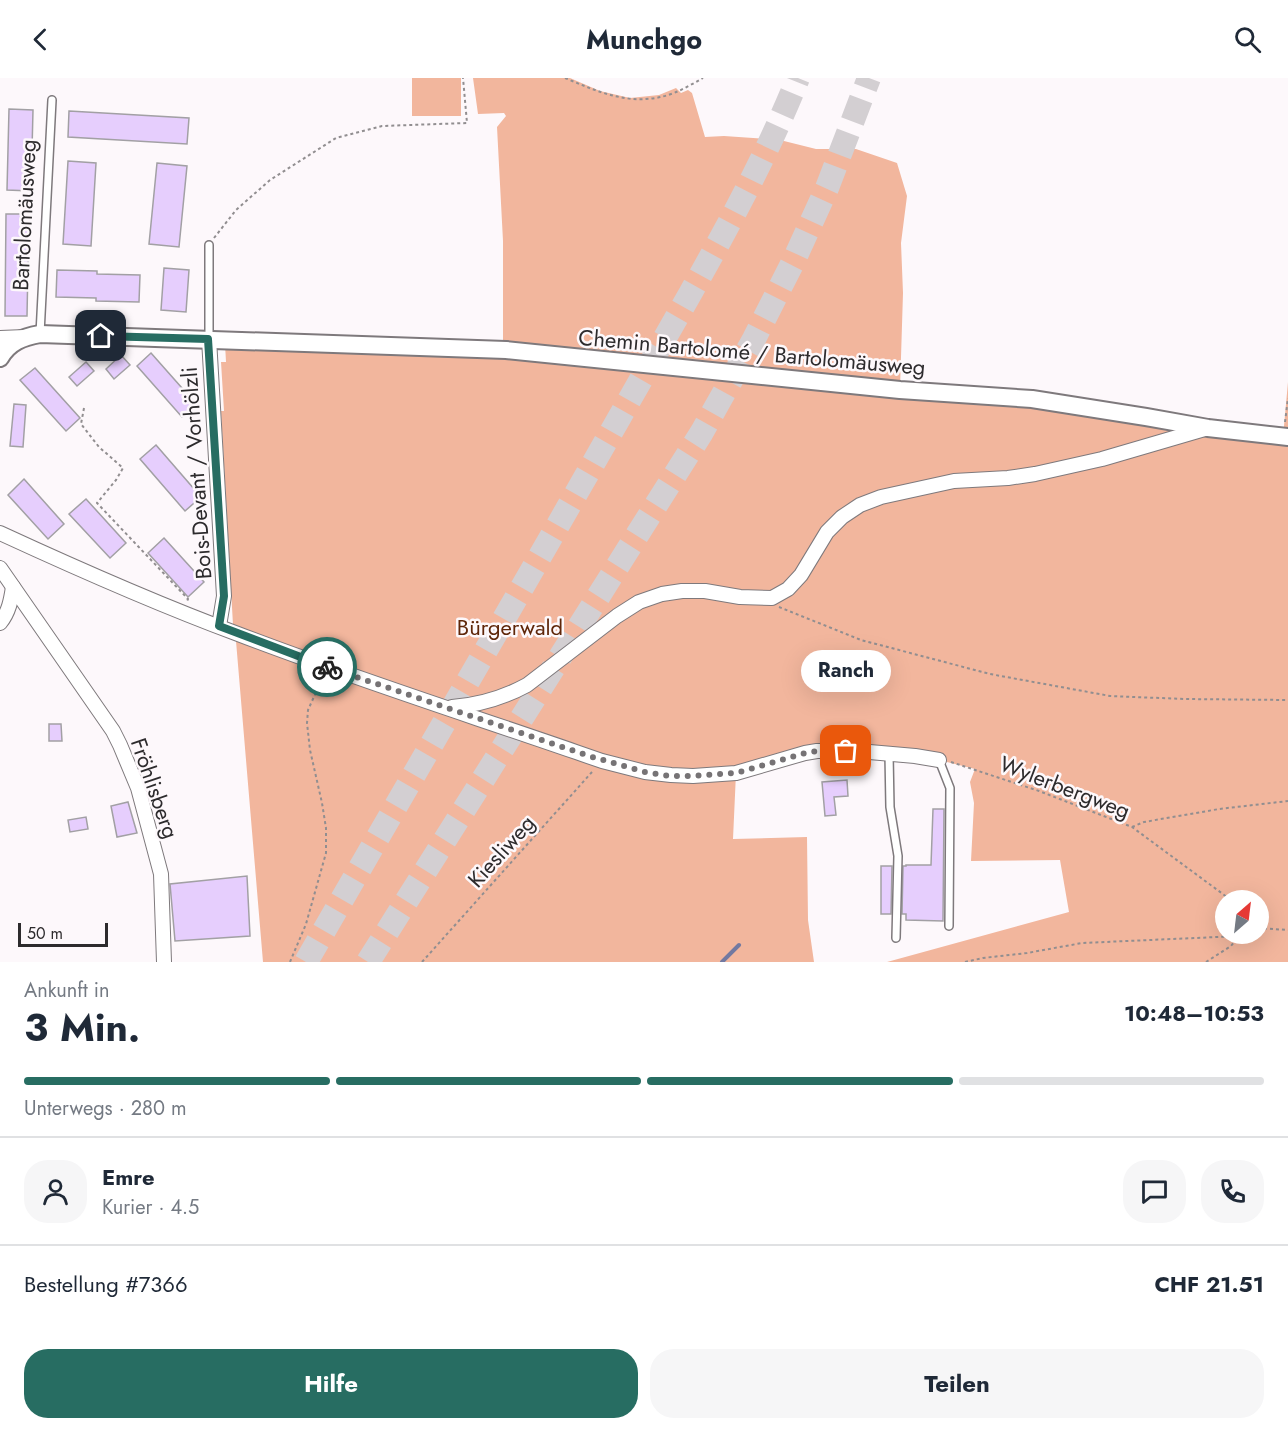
<!DOCTYPE html>
<html lang="de">
<meta charset="utf-8">
<style>
body{margin:0;font-family:Jost,sans-serif;background:#f6f6f7;color:#1f2937;height:100vh;display:flex;flex-direction:column;font-size:22px;white-space:nowrap}
*{box-sizing:border-box;margin:0}
p{font-size:20px;color:#747a83}
.icon{flex:none;width:33px;height:33px;fill:none;stroke:currentColor;stroke-width:2;stroke-linecap:round;stroke-linejoin:round}
.map{position:relative;height:884px;overflow:hidden}
.sheet{display:flex;flex-direction:column;background:#fff;flex:1}
.sheet>*{flex:none}
.needle{width:39px;rotate:28deg}
.fabs{position:absolute;left:1215px;top:812px;display:grid;gap:12px}
.fabs a{display:grid;place-items:center;width:54px;height:54px;border-radius:50%;background:#fff;box-shadow:0 6px 24px #0002;font-size:30px}
.scale{position:absolute;left:18px;bottom:15px;width:90px;box-sizing:border-box;padding-left:6px;border:3px solid #2d2b2d;border-top:0;font-size:16px;line-height:21px;white-space:nowrap;color:#2d2b2d;-webkit-text-stroke:4px #fdf8fb;paint-order:stroke}
.pin{position:absolute;display:grid;place-items:center;width:51px;height:51px;color:#fff;margin:-26px;border-radius:12px;box-shadow:0 3px 9px #0006}
.courier{position:absolute;display:grid;place-items:center;width:60px;height:60px;margin:-30px;border:4px solid #276d62;border-radius:50%;background:#fff;color:#222;box-shadow:0 2px 8px #0007}
.bubble{position:absolute;height:42px;border-radius:21px;background:#fff;box-shadow:0 6px 24px #0002;font-size:20px;font-weight:700;line-height:42px;text-align:center}
.head em{font-style:normal;font-weight:700}
.head div{display:flex;flex-direction:column-reverse}
.head{display:flex;align-items:center;justify-content:space-between;height:102px;padding:0 24px}
h1{font-size:39px;font-weight:700;line-height:45px}
.bar{display:grid;grid-template-columns:repeat(4,1fr);gap:9px 6px;align-content:center;height:72px;padding:0 24px}
.bar i{height:8px;border-radius:4px;background:#e0e1e3}
.bar .on{background:#276d62}
.bar p{grid-column:span 4}
.line{display:flex;align-items:center;gap:15px;padding:0 24px;border-top:2px solid #e0e1e3}
.line div{flex:1}
.round{display:grid;place-items:center;flex:none;width:63px;height:63px;border-radius:24px;background:#f6f6f7}
.primary-button{display:flex;gap:12px;margin-top:auto;padding:12px 24px}
.primary-button a{flex:1;height:69px;border-radius:24px;background:#276d62;color:#fff;font-size:24px;font-weight:700;line-height:69px;text-align:center}
.primary-button a+a{background:#f6f6f7;color:#1f2937}
header{display:flex;justify-content:space-between;align-items:center;height:78px;padding:0 24px;background:#fff;font-size:27px;font-weight:700}
.map>svg:first-child{display:block}
.green{fill:#f2b69d;fill-rule:evenodd}
.lines{fill:none;stroke-linecap:round;stroke-linejoin:round}
.stream{stroke:#7279a1;stroke-width:4}
.building{fill:#e6cefd;stroke:#a2a0a4;stroke-width:1.5}
.motorway-tunnel{stroke:#d3cfd2;stroke-width:24;stroke-dasharray:24 12;stroke-linecap:butt}
.service-casing{stroke:#7e797c;stroke-width:10}
.minor-casing{stroke:#7e797c;stroke-width:16}
.tertiary-casing{stroke:#7e797c;stroke-width:20}
.path{stroke:#918e90;stroke-width:2;stroke-dasharray:3 3;stroke-linecap:butt}
.service{stroke:#fff;stroke-width:7}
.minor{stroke:#fff;stroke-width:14}
.tertiary{stroke:#fff;stroke-width:16}
.done{stroke:#767375;stroke-width:6;stroke-dasharray:0 10.8}
.route{stroke:#276d62;stroke-width:8}
.labels{text-anchor:middle;dominant-baseline:central;stroke-width:5;stroke-linejoin:round;paint-order:stroke}
.street-label{font-size:22px;fill:#2d2b2d;stroke:#fdf8fb}
.park-label{font-size:22px;fill:#5f2609;stroke:#fdf8fb}
</style>
<header><svg class="icon" aria-label="back" viewBox="0 0 24 24"><path d="M15 5l-7 7 7 7"/></svg>Munchgo<svg class="icon" aria-label="search" viewBox="0 0 24 24"><circle cx="10" cy="10" r="6"/><path d="M15 15l6 6"/></svg></header>
<div class="map">
<svg width="1288" height="884" viewBox="0 0 1288 884">
<rect width="100%" height="100%" fill="#fdf8fb"/>
<g class="green">
<rect x="412" y="0" width="49" height="38"/>
<path d="M473 0H570L600 13 630 20 659 17 676 10 681 15 688 12 692 15 705 59 724 58 780 62 816 71H856L897 85 907 118 901 165 903 215 900 311 1283 359 1288 304V884H887L1069 834 1060 782 971 783 974 725 970 704 975 691 939 682 833 672 736 695 733 761 807 759 808 842 814 884H263L236 563 240 551 233 547 221 333H224L221 284H226L225 266 503 264V163L497 49 506 38 504 35 478 36ZM1226 822H1258V855H1226Z"/>
</g>
<g class="lines">
<path class="stream" d="M722 884 739 867"/>
</g>
<g class="building">
<path d="M9 31 33 32 31 113 7 112Z"/>
<path d="M69 33 189 40 187 66 68 59Z"/>
<path d="M68 83 96 85 91 168 63 166Z"/>
<path d="M157 85 187 88 179 169 149 166Z"/>
<path d="M6 136H29L27 238H5Z"/>
<path d="M164 190 189 192 186 234 161 232Z"/>
<path d="M57 192 97 193V196L140 197 139 224 96 223V220L56 219Z"/>
<path d="M151 275 197 327 182 339 137 288Z"/>
<path d="M121 277 130 287 114 301 106 291Z"/>
<path d="M86 284 94 293 77 308 69 299Z"/>
<path d="M35 290 80 340 66 353 20 302Z"/>
<path d="M14 326 26 327 23 369 10 368Z"/>
<path d="M156 367 201 419 185 433 140 381Z"/>
<path d="M24 401 64 446 48 461 8 417Z"/>
<path d="M86 421 126 465 110 480 69 436Z"/>
<path d="M164 460 204 504 188 519 148 475Z"/>
<path d="M49 646H61L62 663H49Z"/>
<path d="M847 702 848 718 834 719 836 737 825 738 822 704Z"/>
<path d="M128 724 137 755 117 759 111 728Z"/>
<path d="M933 731H944L943 843 906 842V836H902L903 788H906V787H931Z"/>
<path d="M86 739 88 751 70 754 68 742Z"/>
<path d="M881 788H892L891 836H881Z"/>
<path d="M247 798 250 858 175 863 170 806Z"/>
</g>
<g class="lines">
<g class="motorway-tunnel">
<path d="M306 884C410 703 515 523 618 342 681 230 750 119 798 0"/>
<path d="M368 884 702 354 754 261 794 182 827 110 869 0"/>
</g>
<defs>
<g id="service">
<path d="M40 256 52 22"/>
<path d="M209 261V167"/>
<path d="M889 676 890 729 898 778 896 860"/>
<path d="M939 682 950 710 949 848"/>
</g>
<g id="minor">
<path d="M0 260 25 259"/>
<path d="M209 261 224 518 219 548"/>
<path d="M0 455C78 491 157 526 238 556 350 599 463 635 576 674L602 683 645 694 671 697 693 698 736 695 805 675 817 673H858L915 678 939 682"/>
<path d="M0 490 113 653 120 667 138 710 161 796 164 884"/>
<path d="M0 545C9 534 11 522 13 509"/>
<path d="M452 629C479 627 503 620 527 607L617 538 639 524 662 516 682 513H705L740 519 772 520 788 511 801 497 827 454 842 439 860 427 881 419 954 403 1008 400 1035 396 1102 381 1208 350"/>
</g>
<path id="tertiary" d="M0 280C9 264 23 259 40 256L506 272 900 312 1032 321 1146 339 1208 350 1288 359"/>
</defs>
<use href="#service" class="service-casing"/>
<use href="#minor" class="minor-casing"/>
<use href="#tertiary" class="tertiary-casing"/>
<g class="path">
<path d="M565 0C601 15 634 30 674 15 684 11 694 5 703 0"/>
<path d="M214 160 236 132 270 102 336 60 382 48 467 45 463 0"/>
<path d="M84 330 81 346 99 369 123 390 116 402 97 425 188 521 187 523"/>
<path d="M1285 344 1288 320"/>
<path d="M779 529 861 562 990 596 1110 618 1184 621 1288 622"/>
<path d="M951 684 1039 713 1132 749 1231 822"/>
<path d="M1132 749 1144 744 1219 731 1288 723"/>
<path d="M1258 850 1288 852"/>
<path d="M290 884 306 846 326 775V750L322 725 310 672 307 645 308 632 322 601"/>
<path d="M422 884 592 694"/>
<path d="M965 884 983 880 1027 875 1082 865 1240 858"/>
<path d="M1206 884 1231 868 1241 855"/>
</g>
<use href="#service" class="service"/>
<use href="#minor" class="minor"/>
<use href="#tertiary" class="tertiary"/>
</g>
<g class="lines">
<path class="done" d="M327 589 589 678 645 694 670 698H693L736 695 805 675 817 673H846"/>
<path class="route" d="M101 258 208 261 224 518 219 548 327 589"/>
</g>
<g class="labels">
<g class="street-label">
<text transform="translate(24 137) rotate(-87)">Bartolomäusweg</text>
<text transform="translate(752 274) rotate(5)">Chemin Bartolomé / Bartolomäusweg</text>
<text transform="translate(196 395) rotate(-94)">Bois-Devant / Vorhölzli</text>
<text transform="translate(1065 709) rotate(21)">Wylerbergweg</text>
<text transform="translate(155 710) rotate(71)">Fröhlisberg</text>
<text transform="translate(501 773) rotate(-48)">Kiesliweg</text>
</g>
<g class="park-label">
<text x="510" y="549">Bürgerwald</text>
</g>
</g>
</svg>
<div class="fabs">
<a><svg class="needle" viewBox="-14 -14 28 28"><path d="M0-13l5 13h-10z" fill="#e53935"/><path d="M0 13l5-13h-10z" fill="#747a83"/></svg></a>
</div>
<div class="scale">50 m</div>
<div class="pin" style="left:846px;top:673px;background:#ea580c"><svg class="icon" aria-label="bag" viewBox="0 0 24 24"><path d="M5 8h14l-1 12H6zM9 8a3 3 0 0 1 6 0"/></svg></div>
<div class="pin" style="left:101px;top:258px;background:#1f2937"><svg class="icon" aria-label="home" viewBox="0 0 24 24"><path d="M3 11l9-7 9 7M6 9v11h12V9"/></svg></div>
<div class="courier" style="left:327px;top:589px"><svg class="icon" aria-label="bike" viewBox="0 0 24 24"><circle cx="6" cy="16" r="4"/><circle cx="18" cy="16" r="4"/><path d="M6 16l4-8h5l3 8M10 8l3 8H6M13 5h3"/></svg></div>
<div class="bubble" style="left:801px;top:572px;width:90px">Ranch</div>
</div>
<section class="sheet">
<div class="head"><div><h1>3 Min.</h1><p>Ankunft in</p></div><em>10:48–10:53</em></div>
<div class="bar"><i class="on"></i><i class="on"></i><i class="on"></i><i></i><p>Unterwegs · 280 m</p></div>
<div class="line" style="height:108px"><a class="round"><svg class="icon" aria-label="person" viewBox="0 0 24 24"><circle cx="12" cy="8" r="4"/><path d="M4 21q1-7 8-7t8 7"/></svg></a><div><b>Emre</b><p>Kurier · 4.5</p></div><a class="round"><svg class="icon" aria-label="chat" viewBox="0 0 24 24"><path d="M4 5h16v11H9l-5 4z"/></svg></a><a class="round"><svg class="icon" aria-label="phone" viewBox="0 0 24 24"><path d="M5 4h4l2 5-3 2q2 4 5 5l2-3 5 2v4C11 20 4 13 5 4z"/></svg></a></div>
<div class="line" style="height:78px"><div>Bestellung #7366</div><b>CHF 21.51</b></div>
<div class="primary-button"><a>Hilfe</a><a>Teilen</a></div>
</section>
